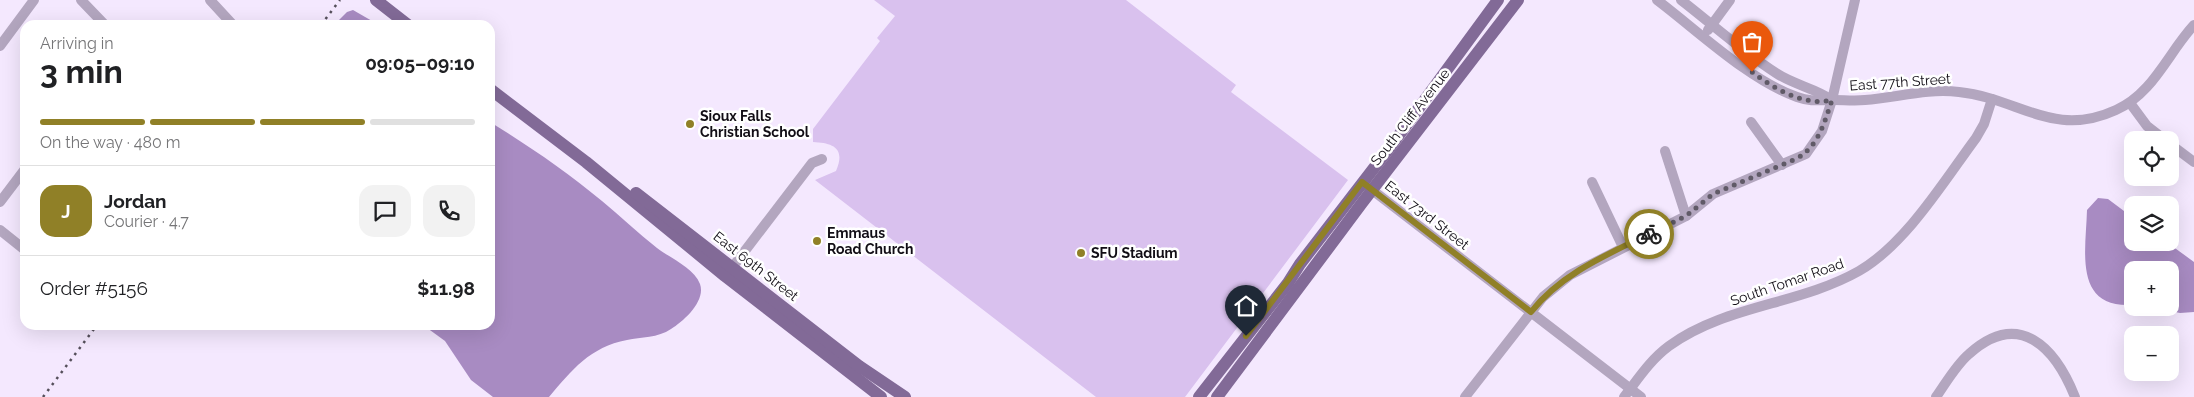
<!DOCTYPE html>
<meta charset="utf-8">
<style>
body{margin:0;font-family:Raleway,sans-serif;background:#f2f2f2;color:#202124;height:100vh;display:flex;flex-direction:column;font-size:19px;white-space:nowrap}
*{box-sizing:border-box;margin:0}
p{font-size:16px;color:#757577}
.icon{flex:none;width:28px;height:28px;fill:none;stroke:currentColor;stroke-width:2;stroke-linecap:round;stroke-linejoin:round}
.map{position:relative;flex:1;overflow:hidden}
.side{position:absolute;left:20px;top:20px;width:475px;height:310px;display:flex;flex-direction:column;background:#fff;border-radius:15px;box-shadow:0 5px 20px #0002}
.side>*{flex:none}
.tools{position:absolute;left:2124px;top:131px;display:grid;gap:10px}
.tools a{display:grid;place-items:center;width:55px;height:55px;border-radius:10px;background:#fff;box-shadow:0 5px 20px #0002;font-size:25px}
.pin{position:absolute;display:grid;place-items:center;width:42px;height:42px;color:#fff;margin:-51px -21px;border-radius:50% 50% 50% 0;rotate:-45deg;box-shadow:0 0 5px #0007}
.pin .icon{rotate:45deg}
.courier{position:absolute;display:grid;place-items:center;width:50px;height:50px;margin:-25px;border:4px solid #908027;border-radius:50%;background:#fff;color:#222;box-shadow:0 1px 6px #0007}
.head em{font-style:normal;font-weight:700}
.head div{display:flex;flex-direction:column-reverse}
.head{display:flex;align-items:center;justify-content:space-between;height:85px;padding:0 20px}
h1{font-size:32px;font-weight:700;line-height:38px}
.bar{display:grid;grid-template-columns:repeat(4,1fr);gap:8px 5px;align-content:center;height:60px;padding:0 20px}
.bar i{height:6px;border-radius:4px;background:#e0e0e0}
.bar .current{background:#908027}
.bar p{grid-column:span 4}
.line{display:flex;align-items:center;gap:12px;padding:0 20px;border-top:1px solid #e0e0e0}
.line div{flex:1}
.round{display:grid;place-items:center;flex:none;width:52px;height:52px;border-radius:15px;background:#f2f2f2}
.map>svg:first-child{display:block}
.green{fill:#d9c1ee}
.water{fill:#a88bc2}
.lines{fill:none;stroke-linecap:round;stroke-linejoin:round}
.minor{stroke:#b3a6bf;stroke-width:10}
.major{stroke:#826a97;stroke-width:12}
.rail{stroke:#544e5a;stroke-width:2.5;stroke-dasharray:2.5 5;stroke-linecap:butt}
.done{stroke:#605a67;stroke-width:5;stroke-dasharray:0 9}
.route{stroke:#908027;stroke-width:6}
.poi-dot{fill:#908027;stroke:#fff;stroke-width:2}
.labels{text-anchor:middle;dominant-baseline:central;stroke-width:5;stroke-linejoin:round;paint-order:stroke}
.street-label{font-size:14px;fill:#110d15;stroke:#fff}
.poi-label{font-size:14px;font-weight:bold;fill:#110d15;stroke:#fff;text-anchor:start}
</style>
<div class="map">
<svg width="2194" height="397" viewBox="0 0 2194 397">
<rect width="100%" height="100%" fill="#f4e8fe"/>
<path class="green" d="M874 0H1126L1236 85 1231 92 1348 180 1185 397H1096L815 180 836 171C846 148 833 143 813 142V129L880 41 877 38 895 16Z"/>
<g class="water">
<path d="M353 10 379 25H334L347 12Z"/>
<path d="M490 122C529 146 567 172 602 201 620 216 638 233 657 248 670 258 694 268 700 284 706 301 684 321 671 329 658 338 641 337 627 340 590 347 572 370 549 397H493L471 380 445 341 423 325H490Z"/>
<path d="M2098 198 2108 199 2132 217V242L2168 243 2194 262V312L2180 313 2157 308H2170V270H2132V305C2073 308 2086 250 2087 210Z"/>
</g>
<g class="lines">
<g class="minor">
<path d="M81 0 105 25"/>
<path d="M210 0 233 25"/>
<path d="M1657 0C1698 31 1749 80 1797 97 1811 102 1820 100 1834 100 1844 100 1855 101 1865 100 1896 98 1926 88 1959 92 2019 98 2053 139 2116 110 2153 94 2168 53 2194 25"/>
<path d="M1681 0C1712 24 1743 52 1776 73 1794 85 1815 88 1832 100"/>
<path d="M1708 30 1730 0"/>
<path d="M0 46 34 0"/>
<path d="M2130 103 2147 126 2165 140"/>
<path d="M1751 122 1782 165"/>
<path d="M2170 144 2194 162"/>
<path d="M1665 151 1686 216"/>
<path d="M1592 182 1623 247"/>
<path d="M1367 186 1641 397"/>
<path d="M0 202 25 169"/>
<path d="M0 230 25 250"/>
<path d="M728 273 812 163 822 159"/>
<path d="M1465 397 1543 297 1570 275 1686 216 1713 194 1806 154 1822 131 1832 100 1855 0"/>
<path d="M1624 397C1638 379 1650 360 1669 346 1725 305 1799 305 1859 271 1906 244 1944 181 1976 138L1984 124 1992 99"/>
<path d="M1936 397C1946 383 1956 365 1969 354 2019 309 2055 347 2075 397"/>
</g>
<g class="major">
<path d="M376 0 408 25"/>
<path d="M490 89 586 162 725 276 881 397"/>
<path d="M636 193 859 366 905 397"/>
<path d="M1199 397 1288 283 1300 264 1391 146 1498 0"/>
<path d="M1217 397 1362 203 1518 0"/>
</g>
<g class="rail">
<path d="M321 25 340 0"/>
<path d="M43 397 97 325"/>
</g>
</g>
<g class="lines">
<path class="done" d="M1649 234 1686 216 1713 194 1796 159C1819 146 1824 123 1832 100 1805 107 1773 88 1752 72"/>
<path class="route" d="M1246 336 1362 182 1531 312C1561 274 1606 255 1649 234"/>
</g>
<g class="poi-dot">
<circle cx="690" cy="124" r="5"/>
<circle cx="817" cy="241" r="5"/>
<circle cx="1081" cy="253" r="5"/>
</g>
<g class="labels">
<g class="street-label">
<text transform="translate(1900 82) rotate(-4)">East 77th Street</text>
<text transform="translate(1410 117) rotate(-52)">South Cliff Avenue</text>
<text transform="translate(1427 215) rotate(38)">East 73rd Street</text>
<text transform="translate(756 266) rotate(38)">East 69th Street</text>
<text transform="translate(1787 282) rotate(-19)">South Tomar Road</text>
</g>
<g class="poi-label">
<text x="700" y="116">Sioux Falls<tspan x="700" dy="16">Christian School</tspan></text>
<text x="827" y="233">Emmaus<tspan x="827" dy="16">Road Church</tspan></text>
<text x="1091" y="253">SFU Stadium</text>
</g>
</g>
</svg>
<div class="tools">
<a><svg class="icon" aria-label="locate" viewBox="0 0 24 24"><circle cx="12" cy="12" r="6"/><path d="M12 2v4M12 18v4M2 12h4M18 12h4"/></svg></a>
<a><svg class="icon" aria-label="layers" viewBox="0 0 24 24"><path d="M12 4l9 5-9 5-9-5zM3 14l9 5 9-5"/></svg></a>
<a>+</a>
<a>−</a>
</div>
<div class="pin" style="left:1752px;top:72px;background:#ea580c"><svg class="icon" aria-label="bag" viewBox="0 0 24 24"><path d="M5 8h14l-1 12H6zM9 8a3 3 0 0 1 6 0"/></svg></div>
<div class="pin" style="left:1246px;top:336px;background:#1f2937"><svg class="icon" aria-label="home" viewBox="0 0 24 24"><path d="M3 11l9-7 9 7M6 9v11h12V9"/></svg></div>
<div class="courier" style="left:1649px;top:234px"><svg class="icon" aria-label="bike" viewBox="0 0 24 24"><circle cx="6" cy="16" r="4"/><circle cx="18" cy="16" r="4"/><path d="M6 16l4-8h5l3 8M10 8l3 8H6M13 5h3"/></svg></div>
<section class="side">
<div class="head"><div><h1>3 min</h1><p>Arriving in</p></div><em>09:05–09:10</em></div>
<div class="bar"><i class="current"></i><i class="current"></i><i class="current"></i><i></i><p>On the way · 480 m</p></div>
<div class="line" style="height:90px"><b class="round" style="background:#908027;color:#fff">J</b><div><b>Jordan</b><p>Courier · 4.7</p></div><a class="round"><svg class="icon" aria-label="chat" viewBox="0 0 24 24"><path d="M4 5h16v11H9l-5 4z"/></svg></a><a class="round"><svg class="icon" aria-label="phone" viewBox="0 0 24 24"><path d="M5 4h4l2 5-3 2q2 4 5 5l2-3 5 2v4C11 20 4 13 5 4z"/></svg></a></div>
<div class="line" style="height:65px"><div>Order #5156</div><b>$11.98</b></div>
</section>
</div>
